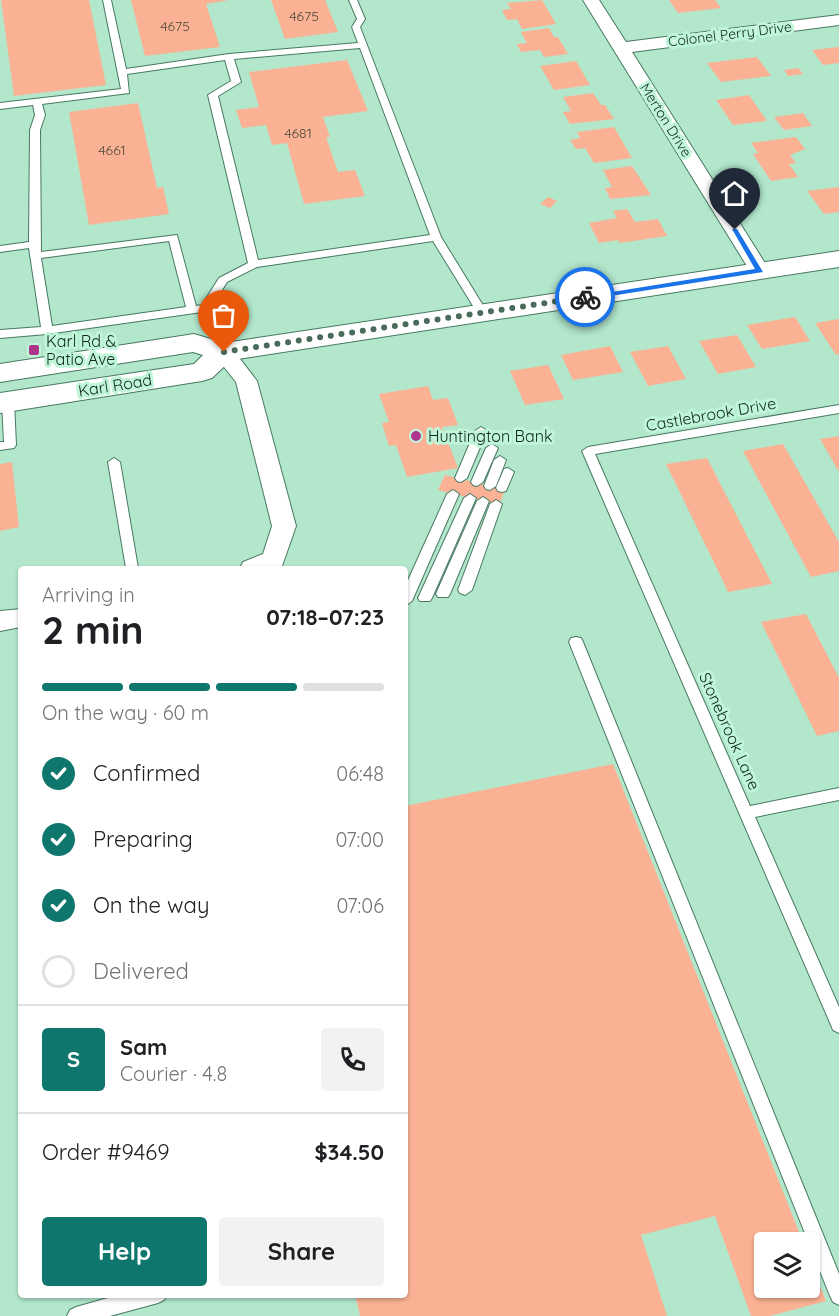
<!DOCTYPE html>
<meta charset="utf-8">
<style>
body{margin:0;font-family:Quicksand,sans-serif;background:#f2f2f2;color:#202124;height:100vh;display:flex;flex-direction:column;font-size:22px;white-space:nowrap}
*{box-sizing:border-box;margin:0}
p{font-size:20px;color:#757577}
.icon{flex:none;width:33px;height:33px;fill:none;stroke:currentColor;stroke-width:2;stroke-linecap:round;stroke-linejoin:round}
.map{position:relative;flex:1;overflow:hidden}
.drawer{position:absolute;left:18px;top:566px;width:390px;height:732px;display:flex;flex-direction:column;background:#fff;border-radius:6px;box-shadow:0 2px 4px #0004}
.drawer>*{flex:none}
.fabs{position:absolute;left:754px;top:1232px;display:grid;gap:12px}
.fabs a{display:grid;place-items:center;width:66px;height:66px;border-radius:6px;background:#fff;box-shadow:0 2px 4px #0004;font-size:30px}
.pin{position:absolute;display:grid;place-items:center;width:51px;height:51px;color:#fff;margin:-62px -26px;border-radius:50% 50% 50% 0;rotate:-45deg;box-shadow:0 0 6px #0007}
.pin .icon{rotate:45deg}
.courier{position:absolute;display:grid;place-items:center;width:60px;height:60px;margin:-30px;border:4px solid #1a73e8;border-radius:50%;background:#fff;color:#222;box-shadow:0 2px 8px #0007}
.head em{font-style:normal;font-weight:700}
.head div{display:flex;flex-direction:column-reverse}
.head{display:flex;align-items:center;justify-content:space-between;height:102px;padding:0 24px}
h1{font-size:39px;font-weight:700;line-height:45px}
.bar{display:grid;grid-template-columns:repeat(4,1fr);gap:9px 6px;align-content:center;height:72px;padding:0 24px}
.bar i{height:8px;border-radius:4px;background:#e0e0e0}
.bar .current{background:#0f766e}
.bar p{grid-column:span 4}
.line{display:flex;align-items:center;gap:15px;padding:0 24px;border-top:2px solid #e0e0e0}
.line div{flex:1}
.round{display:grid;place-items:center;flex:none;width:63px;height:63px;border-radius:6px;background:#f2f2f2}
ol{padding:0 24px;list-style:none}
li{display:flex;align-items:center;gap:18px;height:66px}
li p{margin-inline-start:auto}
li .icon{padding:6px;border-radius:50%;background:#0f766e;color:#fff;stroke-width:4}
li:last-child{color:#757577}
li i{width:33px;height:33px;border:3px solid #e0e0e0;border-radius:50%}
.button{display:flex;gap:12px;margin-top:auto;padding:12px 24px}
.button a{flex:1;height:69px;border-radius:6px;background:#0f766e;color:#fff;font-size:24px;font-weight:700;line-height:69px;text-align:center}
.button a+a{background:#f2f2f2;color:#202124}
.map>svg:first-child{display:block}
.building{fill:#fbb294}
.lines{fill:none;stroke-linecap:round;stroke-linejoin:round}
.service-casing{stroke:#477961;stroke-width:2}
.minor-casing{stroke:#477961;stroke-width:2}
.secondary-casing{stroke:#477961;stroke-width:2}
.service{fill:#fff;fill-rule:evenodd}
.minor{fill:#fff;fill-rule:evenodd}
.secondary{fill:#fff;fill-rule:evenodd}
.route{fill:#1a73e8}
.done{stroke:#4a6a5a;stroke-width:6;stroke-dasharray:0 10.8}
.poi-dot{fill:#ae3589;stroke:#bff5d9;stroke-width:2}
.labels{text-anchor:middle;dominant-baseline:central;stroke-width:6;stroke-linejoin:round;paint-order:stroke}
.number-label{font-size:14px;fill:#4c4a3b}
.far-street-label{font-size:14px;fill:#12271d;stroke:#bff5d9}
.poi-label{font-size:16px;fill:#12271d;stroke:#bff5d9;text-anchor:start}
.street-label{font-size:16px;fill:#12271d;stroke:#bff5d9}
</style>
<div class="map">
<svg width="839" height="1316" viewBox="0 0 839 1316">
<rect width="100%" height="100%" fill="#b2e7cc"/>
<g class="building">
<path d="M1 0H89L106 85 14 96Z"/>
<path d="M131 0H229L206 4 220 47 145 56Z"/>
<path d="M271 0H325L338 32 285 39Z"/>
<path d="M542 0 556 24 522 29 517 19 507 20 502 10 511 9 507 3Z"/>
<path d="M669 0H715L721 8 678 13Z"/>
<path d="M549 28 554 37H558L568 54 544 57 540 50 521 52 517 44 527 43 521 32Z"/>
<path d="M839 47V63L823 65 812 50Z"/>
<path d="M757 57 771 76 721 82 707 63Z"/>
<path d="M347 60 368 111 323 117 330 137H326L338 172 355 170 365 196 304 204 287 143 272 145 266 125 242 128 236 110 259 107 249 72Z"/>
<path d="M576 61 590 85 554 90 540 66Z"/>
<path d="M798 68 803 74 788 76 784 70Z"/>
<path d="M593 93 601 105H605L614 119 570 124 563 112 571 111 563 97Z"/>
<path d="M749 95 767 121 733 125 716 100Z"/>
<path d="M138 103 157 188 163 187 169 214 89 225 69 112Z"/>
<path d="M803 113 812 126 784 130 774 117Z"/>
<path d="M614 127 632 158 594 163 585 148 576 149 570 140 580 138 577 132Z"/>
<path d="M796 137 805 149 790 155 796 163 789 164 798 177 771 181 753 154 758 153 751 143Z"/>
<path d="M632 166 651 195 610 199 605 188 612 187 603 170Z"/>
<path d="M839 187V212L824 214 807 191Z"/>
<path d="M548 197 557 201 550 208 540 204Z"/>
<path d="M627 209 635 222 658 219 667 236 620 243 618 240 599 243 589 223 617 218 613 211Z"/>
<path d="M795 317 810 341 762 349 747 325Z"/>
<path d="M839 319V354L836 355 815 323Z"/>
<path d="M737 335 756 367 718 374 699 341Z"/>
<path d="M610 346 623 372 573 380 561 355Z"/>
<path d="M668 346 686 379 648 386 630 352Z"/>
<path d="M548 365 564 399 525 405 510 371Z"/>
<path d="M428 386 433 400 448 398 458 425 442 427 458 468 407 477 396 445 389 446 382 423 389 422 379 394Z"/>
<path d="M839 436V472L820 439Z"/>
<path d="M783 444 839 542V571L811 577 743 451Z"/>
<path d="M707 458 772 584 728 592 723 581 666 464Z"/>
<path d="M12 462 19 527 0 531V464Z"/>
<path d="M445 475 505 490 499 505 438 490Z"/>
<path d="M806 614 839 678V731L817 736 761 622Z"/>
<path d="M613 764 803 1242H765V1287H810V1261L826 1301 770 1316H751L715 1216 641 1235 667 1316H360L355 1294H405V806Z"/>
</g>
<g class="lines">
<defs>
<g id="service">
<path d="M103 0H111L126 69 229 54 358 43 352 27 357 19 349 0H357L365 19 360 27 441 237 487 312 486 314H478L433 241 257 267 227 282 211 308 229 352 223 356 217 352 202 312 47 334 0 338V330L41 327 29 248 0 252V246L29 242 30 130 35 115 33 105 0 109V103L121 89ZM360 48 430 235 258 260 218 96 241 82 234 59ZM225 60 231 81 208 95 248 263 219 278 202 305 196 306 177 235 41 252 40 130 45 115 42 104 129 93 127 74ZM169 241 186 307 52 326 41 258Z"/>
<path d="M8 398 14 402 16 445 14 448 0 450V442H4L2 402Z"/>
<path d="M839 405V413L595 454 750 806 839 788V800L755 817 839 1007V1033L833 1030 831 1025 582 451 588 447Z"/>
<path d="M481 427 487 431 467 478 461 482 457 481 455 478 475 431Z"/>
<path d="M492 444 498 448 483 482 477 486 473 485 471 482 486 448Z"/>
<path d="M500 456 506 460 496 486 490 490 486 489 484 486 494 460Z"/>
<path d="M114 458 120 462 138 568H126L108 462Z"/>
<path d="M508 468 514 472 506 491 502 492 498 491 496 488 504 469Z"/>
<path d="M453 490 459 494 412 601 405 606V587L447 494Z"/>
<path d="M470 494 476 498 432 598 430 601H420L418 598 464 498Z"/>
<path d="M483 497 489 501 450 594 448 597H438L436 594 477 501Z"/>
<path d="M496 500 502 504 472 590 465 595 460 593 458 590 490 504Z"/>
<path d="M576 637 581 638 583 642 839 1274V1305L833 1302 830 1296 569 642 571 638Z"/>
<path d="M122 1294H167L164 1300 158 1303 110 1316H67L70 1310 76 1307Z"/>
</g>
<g id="minor">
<path d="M583 0H599L626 42 839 15V25L632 52 770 271 767 275H753L750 271Z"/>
<path d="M223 345 231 347 257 381 296 526 282 566 240 568 243 562 263 554 272 526 236 382 212 352 215 347Z"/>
<path d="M21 609V627L0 631V611Z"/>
</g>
<path id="secondary" d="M839 251V267L231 360 212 378 202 381 0 413V393L194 364 203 355 193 352 0 382V364L194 334 224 343Z"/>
</defs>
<use href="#service" class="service-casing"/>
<use href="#minor" class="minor-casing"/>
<use href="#secondary" class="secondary-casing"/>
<use href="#service" class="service"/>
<use href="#minor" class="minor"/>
<use href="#secondary" class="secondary"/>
</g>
<path class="route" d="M732 229H737L763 272 585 300 581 297 755 269Z"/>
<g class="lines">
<path class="done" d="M224 352 585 297"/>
</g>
<g class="poi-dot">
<rect x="28" y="344" width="12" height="12" rx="3"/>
<circle cx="416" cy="436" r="6"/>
</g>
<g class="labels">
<g class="number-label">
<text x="304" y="16">4675</text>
<text x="175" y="26">4675</text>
<text x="298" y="133">4681</text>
<text x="112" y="150">4661</text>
</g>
<g class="far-street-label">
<text transform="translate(730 34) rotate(-7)">Colonel Perry Drive</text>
<text transform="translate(666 120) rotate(58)">Merton Drive</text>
</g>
<g class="poi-label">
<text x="46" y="341">Karl Rd &amp;<tspan x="46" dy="18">Patio Ave</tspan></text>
<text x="428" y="436">Huntington Bank</text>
</g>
<g class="street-label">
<text transform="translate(115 385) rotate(-9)">Karl Road</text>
<text transform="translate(711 414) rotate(-10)">Castlebrook Drive</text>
<text transform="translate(730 731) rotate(66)">Stonebrook Lane</text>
</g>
</g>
</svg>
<div class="fabs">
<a><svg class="icon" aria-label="layers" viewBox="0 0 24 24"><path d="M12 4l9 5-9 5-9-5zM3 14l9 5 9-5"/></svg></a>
</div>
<div class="pin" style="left:224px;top:352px;background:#ea580c"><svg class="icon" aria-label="bag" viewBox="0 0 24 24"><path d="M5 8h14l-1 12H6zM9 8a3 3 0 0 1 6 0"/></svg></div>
<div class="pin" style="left:735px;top:230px;background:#1f2937"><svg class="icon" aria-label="home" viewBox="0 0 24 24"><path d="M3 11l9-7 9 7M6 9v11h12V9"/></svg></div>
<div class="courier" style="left:585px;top:297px"><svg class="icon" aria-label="bike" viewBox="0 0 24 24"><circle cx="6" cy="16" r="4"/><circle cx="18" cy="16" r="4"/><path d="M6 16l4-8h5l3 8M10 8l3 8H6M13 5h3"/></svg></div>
<section class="drawer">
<div class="head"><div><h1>2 min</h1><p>Arriving in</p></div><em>07:18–07:23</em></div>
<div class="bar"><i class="current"></i><i class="current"></i><i class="current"></i><i></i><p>On the way · 60 m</p></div>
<ol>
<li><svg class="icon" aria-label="check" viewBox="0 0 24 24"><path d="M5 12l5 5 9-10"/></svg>Confirmed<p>06:48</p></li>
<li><svg class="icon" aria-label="check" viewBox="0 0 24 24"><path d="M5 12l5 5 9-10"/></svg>Preparing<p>07:00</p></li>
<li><svg class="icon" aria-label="check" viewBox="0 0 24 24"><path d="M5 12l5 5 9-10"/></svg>On the way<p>07:06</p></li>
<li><i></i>Delivered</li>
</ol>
<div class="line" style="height:108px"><b class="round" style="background:#0f766e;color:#fff">S</b><div><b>Sam</b><p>Courier · 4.8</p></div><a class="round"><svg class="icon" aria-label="phone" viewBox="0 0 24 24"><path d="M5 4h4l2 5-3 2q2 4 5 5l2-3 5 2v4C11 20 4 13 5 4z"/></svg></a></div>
<div class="line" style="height:78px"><div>Order #9469</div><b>$34.50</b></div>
<div class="button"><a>Help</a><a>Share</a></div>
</section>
</div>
